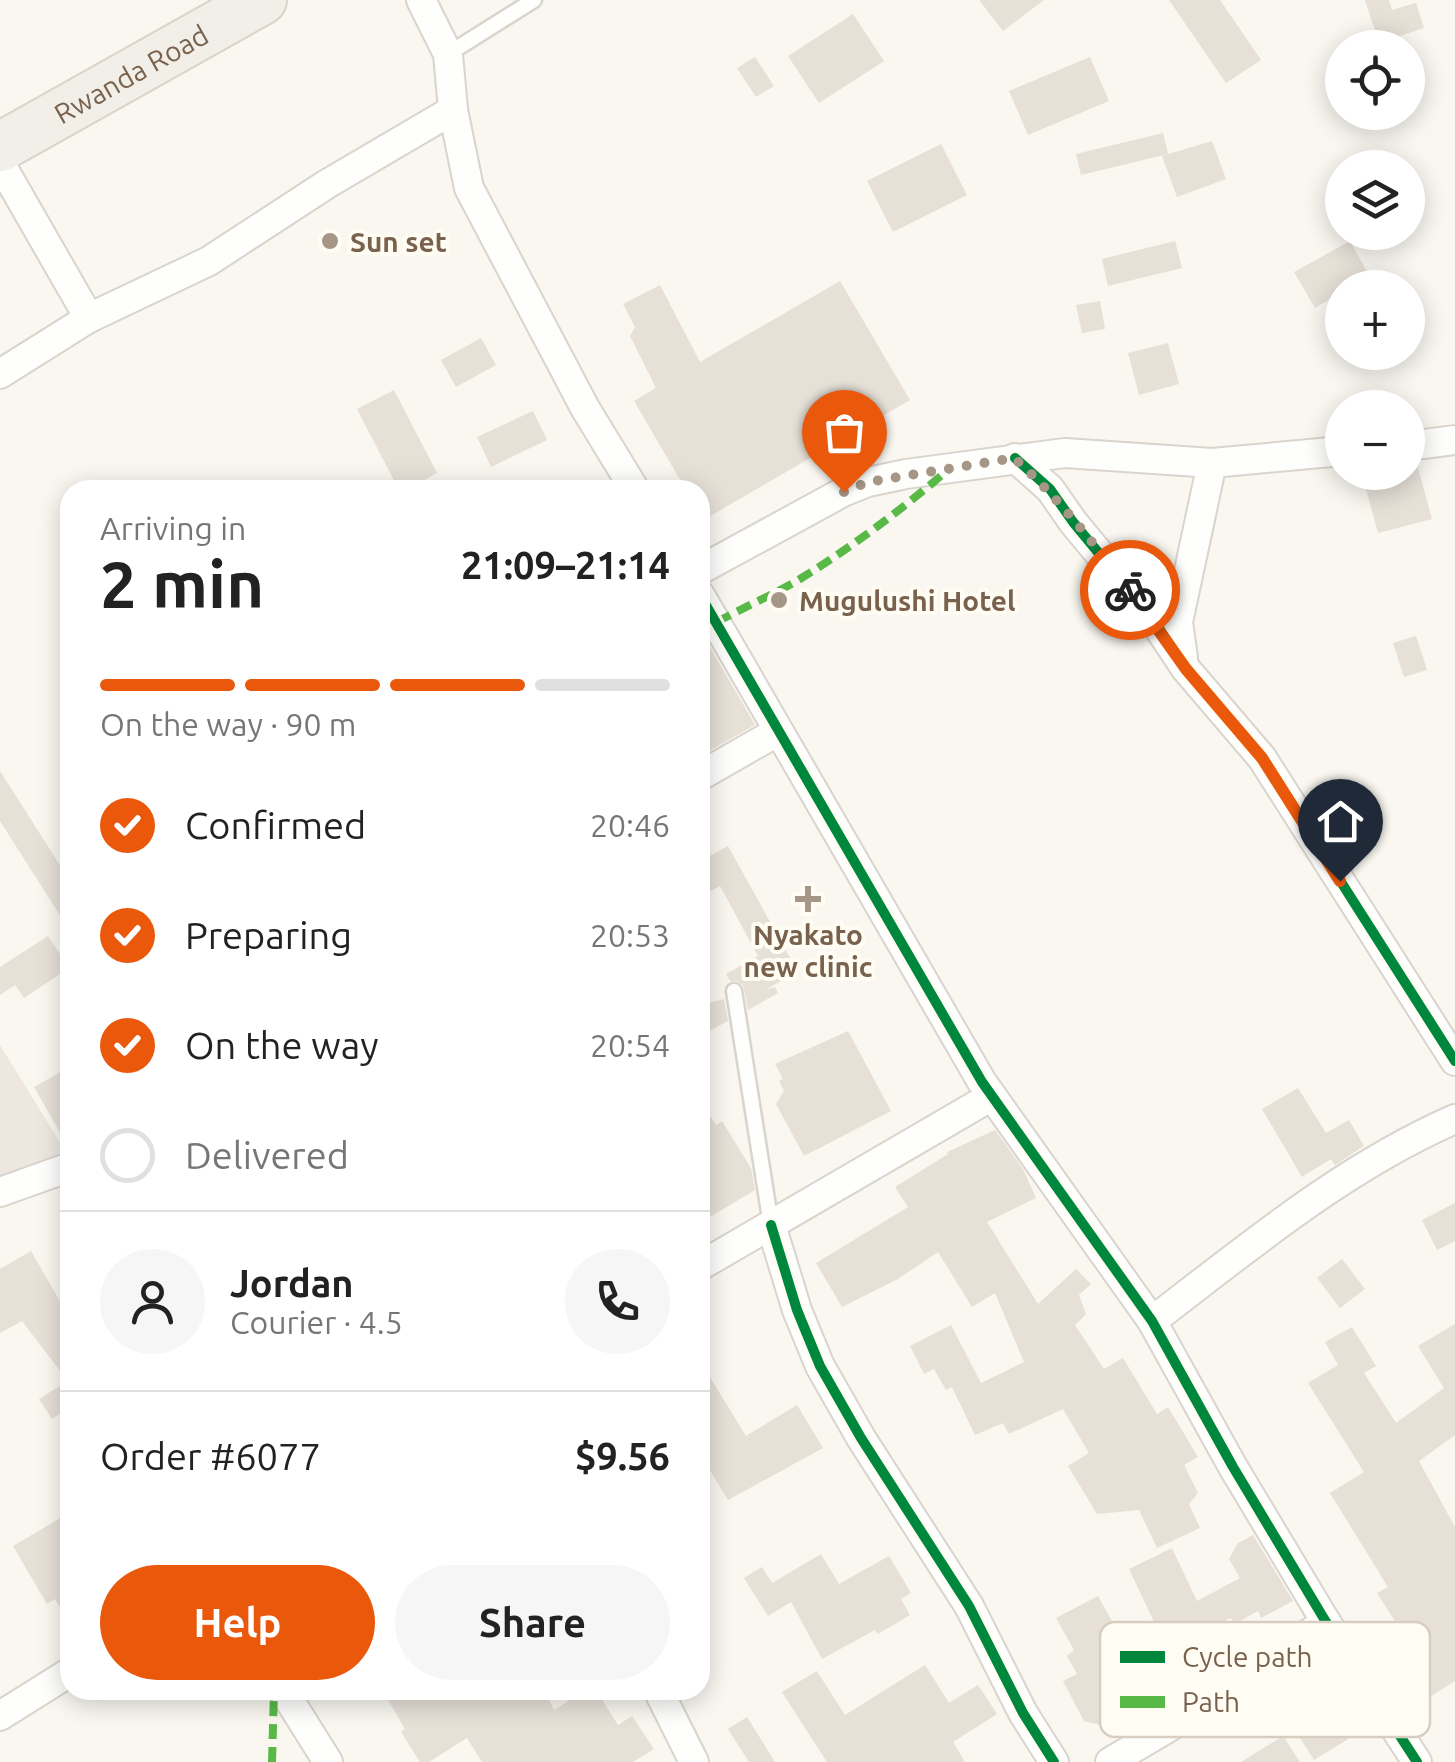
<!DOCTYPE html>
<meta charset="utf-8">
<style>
body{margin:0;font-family:Ubuntu,sans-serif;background:#f6f6f6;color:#222;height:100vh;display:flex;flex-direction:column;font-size:38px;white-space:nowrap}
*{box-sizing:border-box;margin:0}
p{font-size:32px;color:#767676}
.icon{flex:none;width:55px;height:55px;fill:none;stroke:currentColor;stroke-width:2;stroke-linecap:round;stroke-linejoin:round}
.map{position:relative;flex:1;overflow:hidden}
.details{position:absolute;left:60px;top:480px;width:650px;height:1220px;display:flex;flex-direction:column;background:#fff;border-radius:30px;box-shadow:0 5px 25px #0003}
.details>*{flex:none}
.controls{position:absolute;left:1325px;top:30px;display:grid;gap:20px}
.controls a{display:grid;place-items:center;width:100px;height:100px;border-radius:50%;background:#fff;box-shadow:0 5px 25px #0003;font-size:50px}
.pin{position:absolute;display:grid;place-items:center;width:85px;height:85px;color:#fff;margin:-102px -42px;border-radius:50% 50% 50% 0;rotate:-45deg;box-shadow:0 0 10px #0007}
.pin .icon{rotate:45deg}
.courier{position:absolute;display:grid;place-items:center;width:100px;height:100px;margin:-50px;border:8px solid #ea580c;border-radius:50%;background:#fff;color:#222;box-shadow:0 2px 12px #0007}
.summary em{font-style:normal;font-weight:700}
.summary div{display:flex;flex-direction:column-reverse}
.summary{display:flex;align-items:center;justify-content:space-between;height:170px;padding:0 40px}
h1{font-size:65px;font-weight:700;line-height:75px}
.bar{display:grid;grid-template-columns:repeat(4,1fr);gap:15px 10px;align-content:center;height:120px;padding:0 40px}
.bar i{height:12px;border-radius:8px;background:#e0e0e0}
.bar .on{background:#ea580c}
.bar p{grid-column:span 4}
.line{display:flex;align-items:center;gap:25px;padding:0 40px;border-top:2px solid #e0e0e0}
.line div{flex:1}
.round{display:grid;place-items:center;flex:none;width:105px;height:105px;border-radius:52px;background:#f6f6f6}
ol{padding:0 40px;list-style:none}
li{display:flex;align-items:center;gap:30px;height:110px}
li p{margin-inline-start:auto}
li .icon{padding:10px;border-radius:50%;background:#ea580c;color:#fff;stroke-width:4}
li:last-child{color:#767676}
li i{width:55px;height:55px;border:5px solid #e0e0e0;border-radius:50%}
.action{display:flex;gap:20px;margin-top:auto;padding:20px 40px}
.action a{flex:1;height:115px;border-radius:60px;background:#ea580c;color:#fff;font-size:40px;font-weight:700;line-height:115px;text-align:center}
.action a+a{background:#f6f6f6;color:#222}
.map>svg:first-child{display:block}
.industrial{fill:#ede7e0}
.building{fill:#e6e0d7}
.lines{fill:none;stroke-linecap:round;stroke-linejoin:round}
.service-casing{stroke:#d9d4cd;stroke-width:19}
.minor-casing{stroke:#d9d4cd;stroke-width:32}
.trunk-casing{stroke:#dad3cc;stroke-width:52}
.service{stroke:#fefefd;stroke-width:14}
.minor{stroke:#fefefd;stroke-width:28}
.trunk{stroke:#f2eee8;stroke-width:48}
.quiet{stroke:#58b947;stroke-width:8;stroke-dasharray:15 8;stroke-linecap:butt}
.cycleway-casing{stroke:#fffcf3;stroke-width:16}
.cycleway{stroke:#00873e;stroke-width:10}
.done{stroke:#a69686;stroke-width:10;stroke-dasharray:0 18}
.route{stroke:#ea580c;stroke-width:12}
.poi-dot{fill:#a69686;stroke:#fffcf3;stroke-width:4}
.labels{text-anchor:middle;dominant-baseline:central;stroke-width:8;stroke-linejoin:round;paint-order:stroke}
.street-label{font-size:28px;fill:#79624d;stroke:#fffcf3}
.poi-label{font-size:28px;font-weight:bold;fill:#79624d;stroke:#fffcf3;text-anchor:start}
.key{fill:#fffcf3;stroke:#d7cec1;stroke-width:2.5}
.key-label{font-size:28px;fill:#79624d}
</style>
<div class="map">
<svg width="1455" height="1762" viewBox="0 0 1455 1762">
<rect width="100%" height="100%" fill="#f9f7f0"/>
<path class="industrial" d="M0 1045 67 1154 0 1189Z"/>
<g class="building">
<path d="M979 0H1044L1003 31Z"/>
<path d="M1169 0H1220L1261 60 1226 83Z"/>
<path d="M1365 0H1389L1392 10 1416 3 1424 28 1379 43Z"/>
<path d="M853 14 884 61 819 103 788 56Z"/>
<path d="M755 57 774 86 756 97 737 68Z"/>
<path d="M1090 57 1109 101 1028 135 1009 91Z"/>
<path d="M1163 133 1168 154 1081 175 1076 154Z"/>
<path d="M1212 141 1226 179 1177 197 1162 156Z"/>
<path d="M941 144 967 195 893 232 867 181Z"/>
<path d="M1175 241 1182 268 1108 286 1102 259Z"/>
<path d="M1350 241 1370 277 1351 288H1342V292L1315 308 1294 272Z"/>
<path d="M840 281 910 400 700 522V490H686L634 401 656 388 630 336 635 327 623 304 660 285 700 362Z"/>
<path d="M1100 301 1105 329 1082 333 1076 305Z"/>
<path d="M481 338 496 365 456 387 441 360Z"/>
<path d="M1168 343 1179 384 1139 395 1128 353Z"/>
<path d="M394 390 437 473 406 490H399L357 409Z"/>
<path d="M533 411 547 440 491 467 477 437Z"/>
<path d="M1418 468 1432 519 1378 533 1364 482Z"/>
<path d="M700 630 755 725 700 756Z"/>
<path d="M1416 636 1427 670 1404 677 1393 643Z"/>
<path d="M0 771 70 881V931L0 821Z"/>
<path d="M728 846 798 972 766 989 775 987 778 993 748 1010 743 985 737 981H730L726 974 758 956 720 886 700 897V861Z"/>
<path d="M48 936 69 968 24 998 15 985 0 995V967Z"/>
<path d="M724 999 728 1021 700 1036V1005Z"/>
<path d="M848 1031 891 1111 804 1156 776 1104 784 1091 779 1081 783 1079 775 1064Z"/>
<path d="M70 1067V1150L34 1087Z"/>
<path d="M1298 1088 1326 1133 1349 1120 1364 1146 1335 1165 1331 1159 1302 1177 1262 1109Z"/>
<path d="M700 1100 716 1125 722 1121 751 1168 755 1190 700 1223Z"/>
<path d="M995 1130 1023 1169 1036 1198 987 1222 1038 1304 1076 1269 1091 1284 1079 1295 1086 1314 1075 1325 1104 1369 1123 1358 1157 1414 1168 1407 1198 1457 1184 1465 1198 1493 1189 1504 1200 1528 1157 1548 1139 1510 1097 1514 1068 1466 1089 1453 1063 1409 1009 1434 1003 1423 975 1435 952 1387 946 1390 934 1369 924 1374 910 1346 951 1325 981 1383 1024 1362 995 1293 972 1307 938 1252 898 1279 842 1307 816 1263 908 1207 895 1187 948 1154 947 1152Z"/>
<path d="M1455 1203V1241L1437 1250 1422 1220Z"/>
<path d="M31 1251 61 1303 70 1296V1407L52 1419 39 1399 68 1381 22 1321 0 1333V1269Z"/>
<path d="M1342 1259 1365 1289 1340 1308 1317 1278Z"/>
<path d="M1455 1324V1435L1419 1461 1455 1527V1681L1425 1700 1397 1658 1412 1648 1377 1593 1388 1587 1330 1493 1364 1472 1308 1383 1338 1365 1325 1342 1352 1327 1376 1366 1364 1373 1396 1423 1444 1388 1418 1346Z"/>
<path d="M700 1361 746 1436 797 1405 823 1448 728 1500 700 1454Z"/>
<path d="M62 1517 70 1530V1624L55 1599 47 1604 13 1546Z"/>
<path d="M1253 1535 1293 1601 1261 1618 1258 1611 1236 1623 1230 1618 1200 1635 1212 1658 1188 1672 1181 1661 1174 1664 1129 1569 1172 1548 1197 1601 1240 1578 1229 1559 1238 1543Z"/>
<path d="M821 1554 839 1584 889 1556 911 1593 901 1599 910 1615 878 1634 875 1630 822 1659 791 1602 768 1616 744 1578 762 1567 772 1583Z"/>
<path d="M1098 1596 1145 1681 1134 1686 1139 1694 1114 1707 1121 1720 1107 1727 1084 1721 1063 1681 1077 1674 1067 1656 1074 1650 1056 1618Z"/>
<path d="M925 1665 949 1703 978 1685 997 1714 953 1742 965 1762H827L782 1692 817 1671 845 1715Z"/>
<path d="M382 1690H544L554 1710 585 1690H596L618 1725 632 1716 654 1749 633 1762H482L467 1738 429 1762H420L401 1732 405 1729Z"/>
<path d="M1335 1715 1350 1738 1314 1760 1300 1738Z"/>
<path d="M747 1717 775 1762H749L728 1729Z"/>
<path d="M1283 1736 1300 1762H1241Z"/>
</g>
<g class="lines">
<defs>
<g id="service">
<path d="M448 54 534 0"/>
<path d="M734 991 771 1225"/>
</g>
<g id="minor">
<path d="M421 0 448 54 453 110 469 188 585 408 635 490"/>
<path d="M0 163 89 318"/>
<path d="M0 374 89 318 209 261 327 184 453 110"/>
<path d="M1408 446 1455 440"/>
<path d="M1015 458 1050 489 1073 522 1150 615 1186 669 1262 758 1455 1061"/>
<path d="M700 570 843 492 868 482 906 474 1065 453 1212 463 1342 451"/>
<path d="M700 595 982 1082 1152 1321 1233 1467 1326 1622 1417 1762"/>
<path d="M1183 658 1178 622 1212 463"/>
<path d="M700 776 777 732"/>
<path d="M0 1192 70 1167"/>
<path d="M771 1225 797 1310 820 1366 861 1438 969 1606 1023 1713 1054 1762"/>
<path d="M700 1266 992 1096"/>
<path d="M1152 1321C1249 1247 1343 1168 1455 1119"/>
<path d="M283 1690 328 1762"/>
<path d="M658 1690 694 1762"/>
<path d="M0 1716 70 1672"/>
<path d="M1110 1762 1171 1726 1326 1622"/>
</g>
<g id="trunk">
<path id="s1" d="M0 147 262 0"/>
</g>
</defs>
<use href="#service" class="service-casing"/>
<use href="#minor" class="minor-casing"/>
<use href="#trunk" class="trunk-casing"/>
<use href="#service" class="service"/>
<use href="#minor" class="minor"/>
<use href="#trunk" class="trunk"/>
<g class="quiet">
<path d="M717 622C744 607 773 595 800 579 852 547 904 508 950 468"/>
<path d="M272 1762 274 1690"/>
</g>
<defs>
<g id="cycleway">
<path d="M1015 458 1050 489 1073 522 1150 615 1186 669 1262 758 1455 1061"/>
<path d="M700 595 982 1082 1152 1321 1233 1467 1326 1622 1417 1762"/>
<path d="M771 1225 797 1310 820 1366 861 1438 969 1606 1023 1713 1054 1762"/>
</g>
</defs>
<use href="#cycleway" class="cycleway-casing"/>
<use href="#cycleway" class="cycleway"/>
</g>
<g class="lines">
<path class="done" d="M844 492 868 482 1014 458C1056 495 1095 545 1130 590"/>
<path class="route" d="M1130 590 1186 669 1262 758 1340 881"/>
</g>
<g class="poi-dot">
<circle cx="330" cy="241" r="10"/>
<circle cx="779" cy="600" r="10"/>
<path d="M803 884h10v10h10v10h-10v10h-10v-10h-10v-10h10z"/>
</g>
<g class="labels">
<g class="street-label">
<text stroke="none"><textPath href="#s1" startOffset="150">Rwanda Road</textPath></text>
</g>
<g class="poi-label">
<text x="350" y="241">Sun set</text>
<text x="799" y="600">Mugulushi Hotel</text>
<text x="808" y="934" text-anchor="middle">Nyakato<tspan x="808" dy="32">new clinic</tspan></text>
</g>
</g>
<rect x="1100" y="1622" width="330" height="115" rx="15" class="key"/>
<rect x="1120" y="1651" width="45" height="12" fill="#00873e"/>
<rect x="1120" y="1696" width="45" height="12" fill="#58b947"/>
<g class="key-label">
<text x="1182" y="1667">Cycle path</text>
<text x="1182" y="1712">Path</text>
</g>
</svg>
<div class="controls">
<a><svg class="icon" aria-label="locate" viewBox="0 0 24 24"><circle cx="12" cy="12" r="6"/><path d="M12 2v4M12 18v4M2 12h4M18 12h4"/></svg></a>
<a><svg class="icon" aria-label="layers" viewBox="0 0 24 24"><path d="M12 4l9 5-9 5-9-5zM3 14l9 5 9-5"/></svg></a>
<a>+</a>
<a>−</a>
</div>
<div class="pin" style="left:844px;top:492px;background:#ea580c"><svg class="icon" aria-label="bag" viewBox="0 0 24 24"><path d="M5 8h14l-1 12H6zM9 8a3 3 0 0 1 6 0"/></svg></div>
<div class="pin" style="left:1340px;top:881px;background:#1f2937"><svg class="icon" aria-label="home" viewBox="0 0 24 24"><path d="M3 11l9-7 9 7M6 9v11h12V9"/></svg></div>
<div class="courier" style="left:1130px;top:590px"><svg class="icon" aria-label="bike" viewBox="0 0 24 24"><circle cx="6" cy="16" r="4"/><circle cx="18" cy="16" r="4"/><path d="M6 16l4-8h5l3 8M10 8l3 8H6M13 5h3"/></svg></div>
<section class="details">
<div class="summary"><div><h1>2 min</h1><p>Arriving in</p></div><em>21:09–21:14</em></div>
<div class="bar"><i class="on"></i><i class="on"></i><i class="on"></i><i></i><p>On the way · 90 m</p></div>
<ol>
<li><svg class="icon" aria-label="check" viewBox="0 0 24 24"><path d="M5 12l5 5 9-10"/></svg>Confirmed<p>20:46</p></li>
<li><svg class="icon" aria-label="check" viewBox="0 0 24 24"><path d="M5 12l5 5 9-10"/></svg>Preparing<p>20:53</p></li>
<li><svg class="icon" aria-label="check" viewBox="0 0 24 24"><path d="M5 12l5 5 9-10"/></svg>On the way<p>20:54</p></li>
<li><i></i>Delivered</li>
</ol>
<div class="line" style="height:180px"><a class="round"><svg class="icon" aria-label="person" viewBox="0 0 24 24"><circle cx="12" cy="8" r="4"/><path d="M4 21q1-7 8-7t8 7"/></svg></a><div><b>Jordan</b><p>Courier · 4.5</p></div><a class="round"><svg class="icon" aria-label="phone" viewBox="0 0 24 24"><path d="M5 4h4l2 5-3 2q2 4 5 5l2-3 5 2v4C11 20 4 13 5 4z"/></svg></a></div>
<div class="line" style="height:130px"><div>Order #6077</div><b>$9.56</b></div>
<div class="action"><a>Help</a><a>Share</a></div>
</section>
</div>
